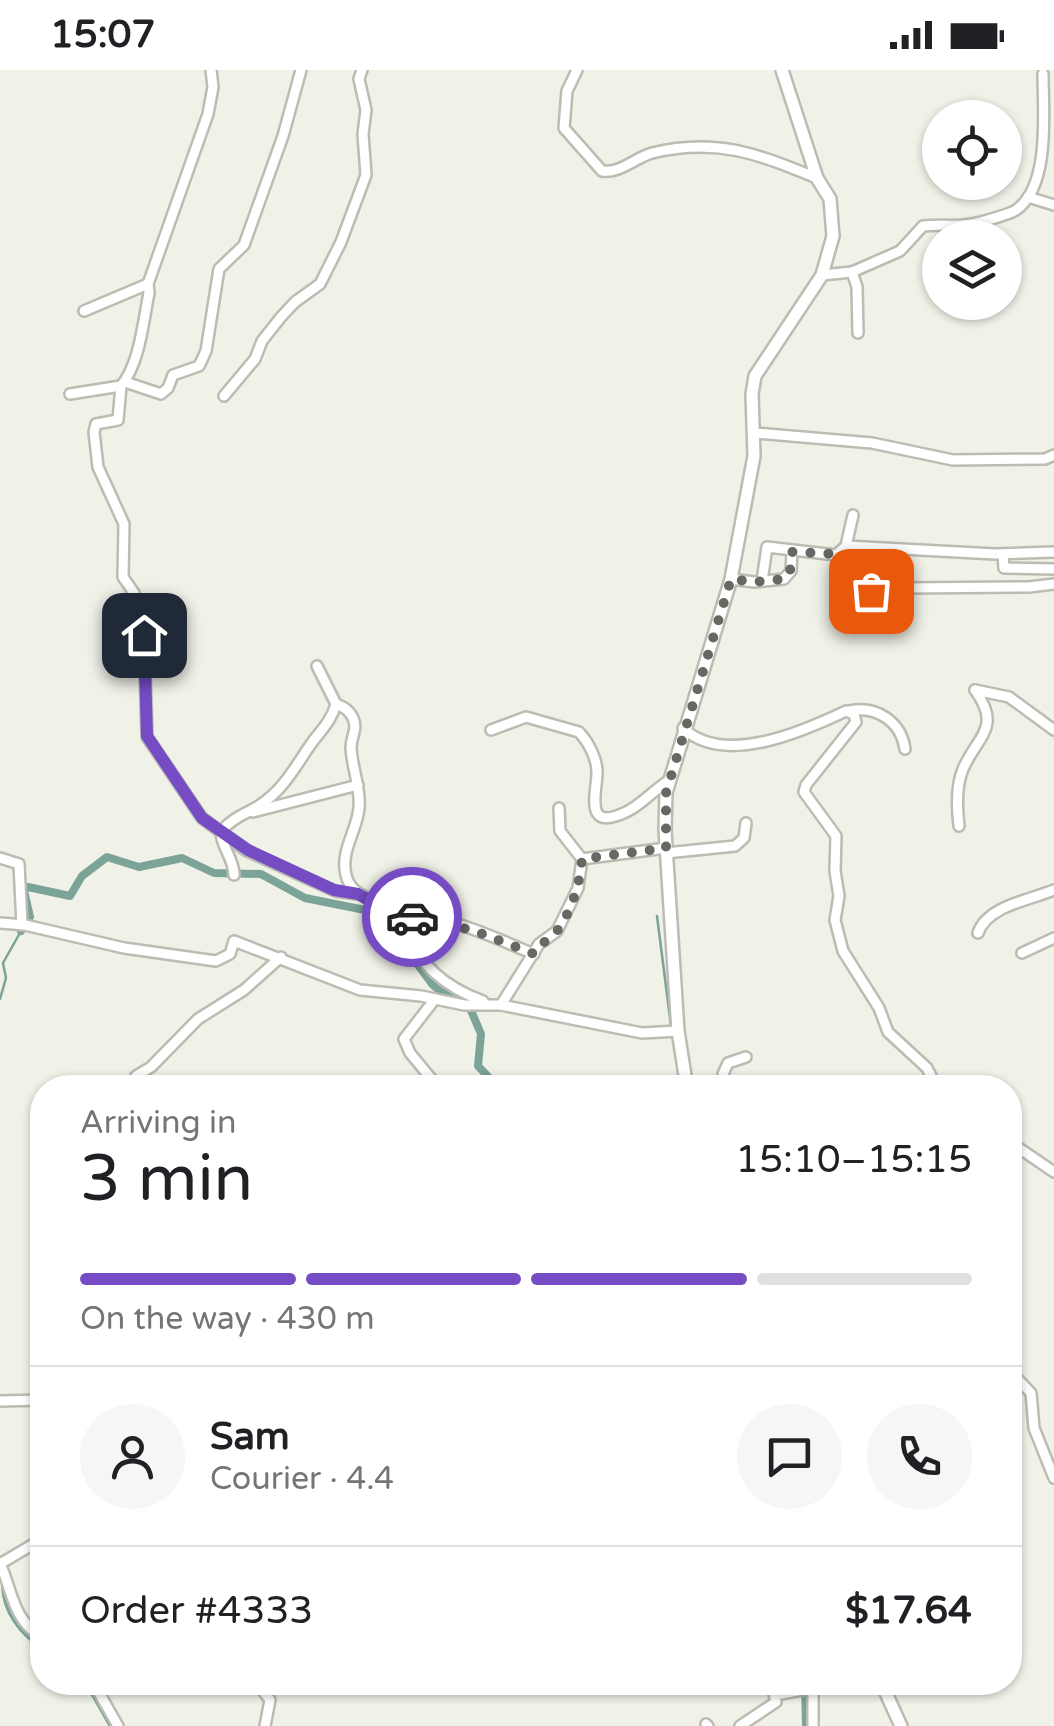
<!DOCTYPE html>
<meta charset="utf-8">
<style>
body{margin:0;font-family:"Varela Round",sans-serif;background:#f6f6f6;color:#202124;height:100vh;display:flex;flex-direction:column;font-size:38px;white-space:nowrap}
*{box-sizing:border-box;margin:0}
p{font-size:32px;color:#757577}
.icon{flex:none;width:55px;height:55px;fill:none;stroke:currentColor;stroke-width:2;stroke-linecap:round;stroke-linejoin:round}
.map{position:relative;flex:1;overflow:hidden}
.details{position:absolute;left:30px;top:1005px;width:992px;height:620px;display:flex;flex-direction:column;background:#fff;border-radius:40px;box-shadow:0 2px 8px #0004}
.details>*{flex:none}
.buttons{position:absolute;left:922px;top:30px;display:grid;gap:20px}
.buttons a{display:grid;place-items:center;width:100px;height:100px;border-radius:50%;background:#fff;box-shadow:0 2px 8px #0004;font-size:50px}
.pin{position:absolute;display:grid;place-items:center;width:85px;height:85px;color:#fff;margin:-42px;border-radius:20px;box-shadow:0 5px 15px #0006}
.courier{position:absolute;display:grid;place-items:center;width:100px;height:100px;margin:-50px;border:8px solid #764cc4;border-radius:50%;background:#fff;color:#222;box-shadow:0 2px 12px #0007}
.overview em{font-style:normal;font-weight:600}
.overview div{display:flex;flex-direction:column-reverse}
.overview{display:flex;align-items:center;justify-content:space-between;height:170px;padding:0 50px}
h1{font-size:65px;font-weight:600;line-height:75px}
.bar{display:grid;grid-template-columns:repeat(4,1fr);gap:15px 10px;align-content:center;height:120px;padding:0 50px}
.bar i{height:12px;border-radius:8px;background:#e0e0e0}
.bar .current{background:#764cc4}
.bar p{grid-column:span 4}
.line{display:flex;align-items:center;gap:25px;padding:0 50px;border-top:2px solid #e0e0e0}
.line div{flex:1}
.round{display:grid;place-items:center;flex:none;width:105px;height:105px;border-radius:52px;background:#f6f6f6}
.status{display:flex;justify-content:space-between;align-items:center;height:70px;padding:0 50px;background:#fff;direction:ltr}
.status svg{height:28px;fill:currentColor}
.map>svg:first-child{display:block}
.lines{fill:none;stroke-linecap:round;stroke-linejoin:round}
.stream{stroke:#7ba398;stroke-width:2.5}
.canal{stroke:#7ba398;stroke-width:8}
.minor-casing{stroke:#bcbcb3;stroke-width:14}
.major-casing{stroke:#bcbcb3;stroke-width:16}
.minor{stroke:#fff;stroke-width:9}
.major{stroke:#fff;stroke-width:11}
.done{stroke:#686862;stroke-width:10;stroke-dasharray:0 18}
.route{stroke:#764cc4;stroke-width:12}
</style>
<div class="status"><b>15:07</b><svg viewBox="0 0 49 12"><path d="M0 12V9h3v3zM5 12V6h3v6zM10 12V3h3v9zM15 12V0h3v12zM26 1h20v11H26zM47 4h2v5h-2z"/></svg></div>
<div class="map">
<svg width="1054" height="1656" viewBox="0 0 1054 1656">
<rect width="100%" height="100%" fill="#f0f1e7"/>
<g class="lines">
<g class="stream">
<path d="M657 846 671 956"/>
<path d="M0 929 6 908 3 893 21 861"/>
<path d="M673 969 676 982"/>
</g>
<g class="canal">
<path d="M21 861 30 847 24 821 28 817 70 826 82 806 107 787 139 797 182 788 214 803 261 804 305 828 370 841 387 853 432 914 440 921 467 931 481 964 478 996 499 1018"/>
<path d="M5 1516C6 1541 22 1562 42 1575"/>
<path d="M88 1612 113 1656"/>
<path d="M805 1612 806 1656"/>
</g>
<defs>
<g id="minor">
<path d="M577 0 567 21 564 58 602 101C619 104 635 88 652 83 716 67 758 84 817 108"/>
<path d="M1028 127 1054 135"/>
<path d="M852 202 857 217 858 263"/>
<path d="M822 205 852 202 900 181 923 156C939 154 956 157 971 154 979 153 1010 144 1016 140 1051 116 1043 40 1043 4"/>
<path d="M84 241 148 214"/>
<path d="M125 312 161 324 168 318 173 305 199 296 206 281 219 199 244 175 283 66 301 0"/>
<path d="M121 316 118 350 96 354 94 362 98 397 124 454 123 507 134 523 144 565 147 667 202 748 221 762 247 781 335 821 357 824"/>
<path d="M70 324 121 316C140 293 143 252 149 223L148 214 208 44 213 17 211 0"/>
<path d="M224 326 255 289 262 271 281 247 295 232 320 214 341 172 366 105 363 64 366 40 359 9 362 0"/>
<path d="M755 363 872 373 953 390 1045 389 1054 385"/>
<path d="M846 476 995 484 1054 482"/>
<path d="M1003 484 1004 498 1054 499"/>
<path d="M836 485 838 499 846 511 882 523 905 518 1029 517 1054 514"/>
<path d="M731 509 754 512 784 509 791 501 792 482"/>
<path d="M762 511 767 477 836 485 846 476 853 445"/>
<path d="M975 620 1009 627 1054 660"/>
<path d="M336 634C344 637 349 640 353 648 358 660 351 666 351 678 352 698 361 718 359 738 357 761 340 781 346 805 351 827 373 826 384 840 418 882 428 911 483 931"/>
<path d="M849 641C877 635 901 652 905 679"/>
<path d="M683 658C724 697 804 661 846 641L854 644 856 652 806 715 804 722 836 766 835 801 839 826 835 850 843 881 879 938 888 962 927 998 937 1018"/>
<path d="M491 660 526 647 579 662C589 673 598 690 597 705 595 729 586 761 626 742 642 735 654 719 670 710"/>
<path d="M253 742 358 715"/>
<path d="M959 756C957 739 956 715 963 699 978 665 1002 658 975 620"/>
<path d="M221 762C231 748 246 744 260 735 284 719 295 697 311 674 321 660 331 652 336 634L317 596"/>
<path d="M221 762C221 777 234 788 234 805"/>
<path d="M666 783 735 776 744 768 746 753"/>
<path d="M0 788 19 794 22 855"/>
<path d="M582 789 666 778"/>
<path d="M0 853 25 855 124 878 216 891 230 884 234 871 360 920 421 926 464 935H501L642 963 678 961"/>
<path d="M394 853C429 834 499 870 534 884"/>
<path d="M978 863C987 836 1030 830 1054 820"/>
<path d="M1022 883 1054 868"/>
<path d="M435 929 404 969 410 983 439 1018"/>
<path d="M501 935 539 874 557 861 578 818 582 789 560 761 559 738"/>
<path d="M131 1018 136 1006 151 997 198 949 244 920 281 887"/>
<path d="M724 1018 723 1004 728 993 746 987"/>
<path d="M1010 1072 1054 1102"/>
<path d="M1010 1301 1031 1323 1034 1358 1054 1408"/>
<path d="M0 1331 42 1330"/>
<path d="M0 1493C13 1523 12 1548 42 1568"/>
<path d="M0 1494 42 1469"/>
<path d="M93 1612 118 1656"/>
<path d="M256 1612 270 1630 265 1656"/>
<path d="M813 1612V1656"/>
<path d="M775 1625 814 1618"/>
<path d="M706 1654 708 1656"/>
<path d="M740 1656 776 1632 771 1612"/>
</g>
<g id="major">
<path d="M687 1018 678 961 665 760 666 723 731 509 754 386 752 324 755 306 822 205 833 166 830 129 817 108 782 0"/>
<path d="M881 1612 901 1656"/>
</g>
</defs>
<use href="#minor" class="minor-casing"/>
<use href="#major" class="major-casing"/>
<use href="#minor" class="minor"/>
<use href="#major" class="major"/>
</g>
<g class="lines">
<path class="done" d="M412 847 472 860 534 884C540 872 549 871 557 861 572 840 580 814 582 789L666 778V723L731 509 754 512 784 509 790 501 792 482 836 484 841 506 856 516 871 521"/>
<path class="route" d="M144 565 147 666 202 748 248 780 334 820 358 824 383 838 386 846 394 853 412 847"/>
</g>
</svg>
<div class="buttons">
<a><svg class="icon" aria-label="locate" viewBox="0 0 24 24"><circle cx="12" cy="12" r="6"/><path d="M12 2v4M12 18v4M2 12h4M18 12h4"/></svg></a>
<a><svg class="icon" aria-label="layers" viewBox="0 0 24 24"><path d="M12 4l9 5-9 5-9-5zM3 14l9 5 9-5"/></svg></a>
</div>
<div class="pin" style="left:871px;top:521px;background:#ea580c"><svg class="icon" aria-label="bag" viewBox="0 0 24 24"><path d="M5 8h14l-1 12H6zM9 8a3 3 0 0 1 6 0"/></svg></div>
<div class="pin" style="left:144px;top:565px;background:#1f2937"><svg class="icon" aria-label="home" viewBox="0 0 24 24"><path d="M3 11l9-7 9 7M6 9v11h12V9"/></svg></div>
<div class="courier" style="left:412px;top:847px"><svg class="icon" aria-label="car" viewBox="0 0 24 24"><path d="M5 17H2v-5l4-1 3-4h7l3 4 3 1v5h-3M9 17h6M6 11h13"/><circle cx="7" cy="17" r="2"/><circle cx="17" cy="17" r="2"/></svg></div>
<section class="details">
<div class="overview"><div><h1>3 min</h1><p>Arriving in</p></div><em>15:10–15:15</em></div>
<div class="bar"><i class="current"></i><i class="current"></i><i class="current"></i><i></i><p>On the way · 430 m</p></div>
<div class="line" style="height:180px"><a class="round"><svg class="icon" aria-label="person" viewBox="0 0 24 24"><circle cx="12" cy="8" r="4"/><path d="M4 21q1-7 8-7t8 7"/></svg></a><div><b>Sam</b><p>Courier · 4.4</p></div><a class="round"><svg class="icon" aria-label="chat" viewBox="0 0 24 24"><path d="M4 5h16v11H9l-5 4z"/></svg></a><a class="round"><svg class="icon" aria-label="phone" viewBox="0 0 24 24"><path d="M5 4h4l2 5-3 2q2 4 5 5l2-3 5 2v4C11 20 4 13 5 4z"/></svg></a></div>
<div class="line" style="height:130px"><div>Order #4333</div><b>$17.64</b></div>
</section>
</div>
